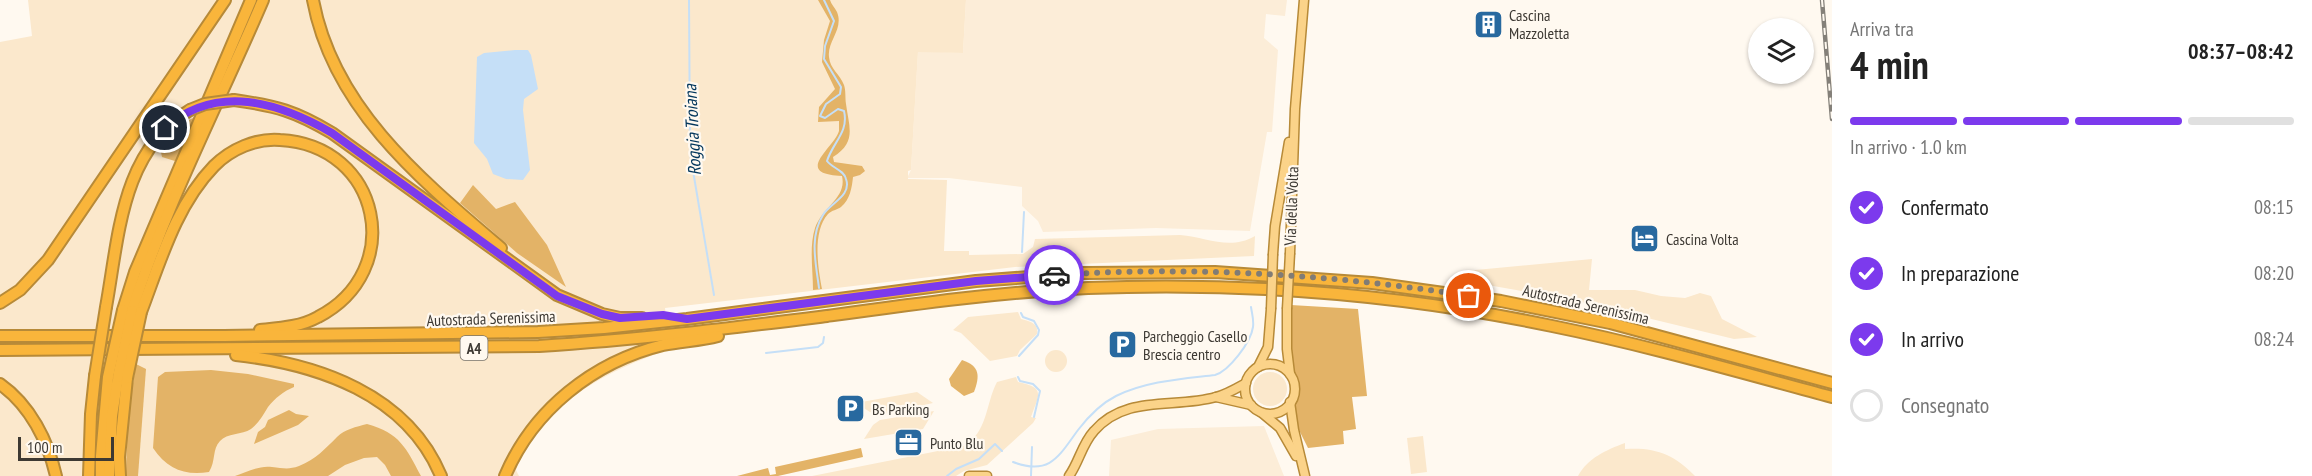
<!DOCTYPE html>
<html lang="it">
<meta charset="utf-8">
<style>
body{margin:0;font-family:"PT Sans Narrow",sans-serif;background:#f6f6f6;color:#222;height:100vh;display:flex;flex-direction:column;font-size:22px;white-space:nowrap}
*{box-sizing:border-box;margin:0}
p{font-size:20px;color:#767676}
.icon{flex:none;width:33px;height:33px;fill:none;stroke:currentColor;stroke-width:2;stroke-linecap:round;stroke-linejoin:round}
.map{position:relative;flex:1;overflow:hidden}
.sheet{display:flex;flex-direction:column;background:#fff;width:480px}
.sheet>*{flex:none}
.buttons{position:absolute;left:1748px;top:18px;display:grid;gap:12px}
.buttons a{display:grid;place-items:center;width:66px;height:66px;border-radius:50%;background:#fff;box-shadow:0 2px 4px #0004;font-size:30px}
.scale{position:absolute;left:18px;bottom:15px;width:96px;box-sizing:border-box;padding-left:6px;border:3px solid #3d3933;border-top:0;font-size:16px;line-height:21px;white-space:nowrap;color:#3d3933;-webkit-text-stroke:4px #fff9f0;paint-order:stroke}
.pin{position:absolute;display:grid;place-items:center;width:51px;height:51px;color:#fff;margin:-26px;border:3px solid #fff;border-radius:50%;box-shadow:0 2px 6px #0007}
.courier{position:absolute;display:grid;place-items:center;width:60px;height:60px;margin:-30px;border:4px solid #7c3aed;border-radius:50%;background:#fff;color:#222;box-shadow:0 2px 8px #0007}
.head em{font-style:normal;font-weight:700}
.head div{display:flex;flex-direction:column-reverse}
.head{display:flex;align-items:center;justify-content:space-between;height:102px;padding:0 18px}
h1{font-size:39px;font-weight:700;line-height:45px}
.bar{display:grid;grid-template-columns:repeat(4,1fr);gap:9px 6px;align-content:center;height:72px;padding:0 18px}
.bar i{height:8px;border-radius:4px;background:#e0e0e0}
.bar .selected{background:#7c3aed}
.bar p{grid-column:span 4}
ol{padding:0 18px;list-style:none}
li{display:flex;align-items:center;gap:18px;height:66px}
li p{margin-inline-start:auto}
li .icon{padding:6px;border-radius:50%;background:#7c3aed;color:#fff;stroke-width:4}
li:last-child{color:#767676}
li i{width:33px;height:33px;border:3px solid #e0e0e0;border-radius:50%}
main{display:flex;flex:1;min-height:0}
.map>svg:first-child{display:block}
.built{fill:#fcedd8}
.green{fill:#fbe8cc}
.forest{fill:#e3b367}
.water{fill:#c5dff7}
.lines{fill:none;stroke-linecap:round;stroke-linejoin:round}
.stream{stroke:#c5dff7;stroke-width:2}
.major-casing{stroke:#b78a38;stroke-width:11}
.highway-casing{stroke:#b78a38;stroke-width:14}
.major{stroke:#fbd389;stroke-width:8}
.highway{stroke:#f9b53b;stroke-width:10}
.rail-casing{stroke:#848079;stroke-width:4.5}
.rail{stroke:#fff9f0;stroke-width:2;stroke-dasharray:7;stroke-linecap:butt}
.major-bridge-casing{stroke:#b78a38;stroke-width:11;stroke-linecap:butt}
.highway-bridge-casing{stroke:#b78a38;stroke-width:14;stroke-linecap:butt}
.major-bridge{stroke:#fbd389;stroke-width:8}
.highway-bridge{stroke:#f9b53b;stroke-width:10}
.done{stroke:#817c75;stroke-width:6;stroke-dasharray:0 10.8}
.route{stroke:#7c3aed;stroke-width:8}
.labels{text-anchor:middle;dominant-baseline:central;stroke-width:4.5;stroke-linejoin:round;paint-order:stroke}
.shield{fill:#fff9f0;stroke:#77736c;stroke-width:1.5}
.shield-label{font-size:15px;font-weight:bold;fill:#3d3933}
.poi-label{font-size:16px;fill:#3d3933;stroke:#fff9f0;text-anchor:start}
.street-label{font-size:16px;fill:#3d3933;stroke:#fff9f0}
.water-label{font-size:18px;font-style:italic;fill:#02365c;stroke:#fff9f0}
</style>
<main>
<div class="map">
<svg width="1832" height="476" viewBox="0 0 1832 476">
<rect width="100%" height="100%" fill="#fff9f0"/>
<g class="built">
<path d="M966 0H1287L1285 16 1266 14 1264 38 1278 50 1272 132H1267L1250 231 1156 228 1043 232 1038 221 1022 206V187L949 178H907L911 170 918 51 963 53Z"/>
<path d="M1264 426 1284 476H1109L1111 440 1158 429Z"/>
</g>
<g class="green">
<path d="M28 0H966L963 53 918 52 911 170 908 171V179L947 180 944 251H969V255L1023 254 1033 247 1035 239 1180 235C1207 237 1229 251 1255 236L1254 256 1015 267 665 308 670 349C606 371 543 403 516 470L519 476H0V42L32 36Z"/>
<path d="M1592 259 1589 290H1635L1661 296 1685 298 1700 293 1711 296 1722 319 1757 337 1734 339 1573 300 1465 281V271Z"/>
<path d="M1018 312 1021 319C1029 321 1039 323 1037 334L1020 350 1017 356 990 361 961 333 953 330 968 317Z"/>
<circle cx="1056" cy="361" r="11"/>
<circle cx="1270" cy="389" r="17"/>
<path d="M1016 377 1018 382C1046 388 1039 394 1031 417L1036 418 1033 423 987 465 964 471 956 476H812L963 446C988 433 985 405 997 382Z"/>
<path d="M917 392 933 403 879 415 870 412 856 403Z"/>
<path d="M934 411 923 429 864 439 873 425 880 420Z"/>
<path d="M1423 436 1427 472 1411 474 1407 438Z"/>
<path d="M1625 443V449C1655 447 1674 454 1695 476H1578C1588 458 1606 450 1625 443Z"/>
</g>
<g class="forest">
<path d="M818 0H830C831 4 835 8 837 12 844 29 827 41 829 57 830 69 840 74 844 85 846 91 845 97 846 104 849 127 857 142 833 157L834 162 862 166 865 171 860 175 853 177C852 187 850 200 841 207 837 210 832 210 828 214 812 232 818 268 822 289L813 290C813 270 809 247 815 228 823 206 847 198 842 176 792 174 834 148 839 131 839 128 839 124 839 121L818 122 819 107 835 89 822 62 824 40 830 21Z"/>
<path d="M197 116 178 162 162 157 159 143 181 124Z"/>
<path d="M473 185 496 209 515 202 547 245 566 287 517 253 460 203Z"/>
<path d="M1291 305 1358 309 1367 396 1352 397 1356 429 1343 431 1344 444 1308 448 1295 422V406L1300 388 1290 357Z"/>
<path d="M962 360C980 366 980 376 974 392L964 396 951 386 949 379Z"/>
<path d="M136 364 146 369 138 476H126L127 422Z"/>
<path d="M211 370 248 374 294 384V387C284 391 275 398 268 407 263 415 259 423 251 429 242 435 227 433 220 441 212 449 216 461 209 472 185 476 167 469 153 448L158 377 165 372Z"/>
<path d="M289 410 296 414 309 416 298 425 254 444 258 432 265 427 268 420Z"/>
<path d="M367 424C400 433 406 448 421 476H391L385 465 377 457 364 458 345 465 328 476H235C246 472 260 465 272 467 283 468 288 470 299 466 316 459 325 449 337 437 345 429 356 427 367 424Z"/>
<path d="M861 448 863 457 778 476H737L768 468 770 475 776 474 775 467Z"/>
</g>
<path class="water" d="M515 50H528L531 55 538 89 524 99 523 110 530 170 523 180 506 179 493 174 487 159 474 143 477 57 484 53Z"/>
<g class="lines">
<g class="stream">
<path d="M689 0 690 153 714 295"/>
<path d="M1022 252 1024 212"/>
<path d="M819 288C816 264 809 237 823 215 830 203 852 196 846 179 844 170 832 168 827 161 833 142 849 132 844 111L838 109 825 118 820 116 826 104 840 94 841 87 824 59 825 46 834 21 824 0"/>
<path d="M766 353 818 347 823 343 824 337"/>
<path d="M1019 356 1038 335 1039 330 1034 321 1023 317 1021 313"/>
<path d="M1018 377 1020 381 1033 384 1040 391 1034 417"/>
<path d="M1013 462C1050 476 1059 456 1078 430 1088 417 1102 403 1116 396 1147 381 1181 379 1215 375 1229 371 1251 342 1253 327 1254 320 1252 314 1251 307"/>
<path d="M947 476 956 469 979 459 995 444 1002 451"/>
<path d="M1031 476 1032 447"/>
</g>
<defs>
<g id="major">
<path d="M1290 253 1295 109 1304 0"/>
<path d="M1273 254 1275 226 1289 142"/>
<path d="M1287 309V349L1290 374"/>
<circle cx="1270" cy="389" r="25"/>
<path d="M1258 367 1268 347 1271 309"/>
<path d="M1216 397 1251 405"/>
<path d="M1290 402 1294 430 1305 476"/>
<path d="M1262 413 1280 428 1296 456"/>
<path d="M969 476H987"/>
<path d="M1069 476C1079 462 1082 444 1094 431 1126 394 1174 409 1216 397 1227 394 1237 388 1246 383"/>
</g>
<g id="highway">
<path d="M313 0C333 108 421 180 501 248"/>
<path d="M234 100C277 106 295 111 332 133L557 295 602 314 620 318H642"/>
<path d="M0 303 20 290 48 260 225 0"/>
<path d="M106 307C119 236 121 151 190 110"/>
<path d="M123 310 135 272 251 0"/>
<path d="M132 311C166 204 219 103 263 0"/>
<path d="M141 312C160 262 176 205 214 166 231 149 256 138 280 140 381 145 407 271 318 317 300 327 280 328 260 330"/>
<path d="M0 336H224L538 332 604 328 687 319 976 281 1084 273 1215 272 1372 283 1501 301 1610 323 1832 383"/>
<path d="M0 350 539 346C636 340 731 328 827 316 914 304 1000 292 1088 288 1243 282 1400 294 1552 326 1646 345 1739 372 1832 397"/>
<path d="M236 355C318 364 407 394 441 476"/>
<path d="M0 384C30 405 48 441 56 476"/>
<path d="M89 476 91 414 95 376"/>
<path d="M101 476V456L108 377"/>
<path d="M109 476 112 416 118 377"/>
<path d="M120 476 119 457 127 378"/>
<path d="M505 476C533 410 593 362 663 345 681 341 700 341 718 336"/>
</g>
</defs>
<use href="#major" class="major-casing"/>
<use href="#highway" class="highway-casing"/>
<use href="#major" class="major"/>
<use href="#highway" class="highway"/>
<defs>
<path id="rail" d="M1822 0 1832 119"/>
</defs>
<use href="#rail" class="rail-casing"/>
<use href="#rail" class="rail"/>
<defs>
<g id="major-bridge">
<path d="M1271 309 1273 254"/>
<path d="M1287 309 1290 253"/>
</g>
<g id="highway-bridge">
<path d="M190 110 205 104 234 100"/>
<path d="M95 376 106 307"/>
<path d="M108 377 123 310"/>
<path d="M118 377 132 311"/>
<path d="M127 378 141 312"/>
</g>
</defs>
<use href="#major-bridge" class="major-bridge-casing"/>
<use href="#highway-bridge" class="highway-bridge-casing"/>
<use href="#major-bridge" class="major-bridge"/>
<use href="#highway-bridge" class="highway-bridge"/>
</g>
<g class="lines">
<path class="done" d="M1054 275C1192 266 1332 274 1469 296"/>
<path class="route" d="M165 128C217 83 278 102 332 133L557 296 602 314 620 318 663 315 687 319 976 281 1054 275"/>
</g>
<defs>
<symbol id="building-square" viewBox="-11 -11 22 22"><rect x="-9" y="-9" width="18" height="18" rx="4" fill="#28699f" stroke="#fff9f0"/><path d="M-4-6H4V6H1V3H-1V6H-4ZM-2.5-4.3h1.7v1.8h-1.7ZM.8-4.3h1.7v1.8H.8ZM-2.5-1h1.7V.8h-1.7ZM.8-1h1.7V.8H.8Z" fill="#fff"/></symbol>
<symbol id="hotel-square" viewBox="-11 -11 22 22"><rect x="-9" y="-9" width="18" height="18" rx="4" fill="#28699f" stroke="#fff9f0"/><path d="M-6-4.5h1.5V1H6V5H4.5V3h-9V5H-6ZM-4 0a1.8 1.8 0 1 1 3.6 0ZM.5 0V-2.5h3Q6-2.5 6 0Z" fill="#fff"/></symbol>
<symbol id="parking-square" viewBox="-11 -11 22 22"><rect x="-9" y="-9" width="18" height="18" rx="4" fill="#28699f" stroke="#fff9f0"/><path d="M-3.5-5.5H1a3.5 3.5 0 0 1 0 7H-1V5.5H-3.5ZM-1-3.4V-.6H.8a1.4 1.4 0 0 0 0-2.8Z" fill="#fff"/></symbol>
<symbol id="office-square" viewBox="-11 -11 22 22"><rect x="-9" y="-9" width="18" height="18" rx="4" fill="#28699f" stroke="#fff9f0"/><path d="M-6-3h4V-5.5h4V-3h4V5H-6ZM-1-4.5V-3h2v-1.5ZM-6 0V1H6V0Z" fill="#fff"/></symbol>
</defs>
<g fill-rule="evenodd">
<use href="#building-square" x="1472" y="8" width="33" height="33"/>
<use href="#hotel-square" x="1628" y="222" width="33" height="33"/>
<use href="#parking-square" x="1106" y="328" width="33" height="33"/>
<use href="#parking-square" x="834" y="392" width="33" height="33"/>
<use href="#office-square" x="892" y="426" width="33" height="33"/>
</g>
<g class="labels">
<rect class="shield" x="460.5" y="336" width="27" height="24" rx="4.5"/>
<g class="shield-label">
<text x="474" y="348">A4</text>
</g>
<g class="poi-label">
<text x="1509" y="15">Cascina<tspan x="1509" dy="18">Mazzoletta</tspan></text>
<text x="1666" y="239">Cascina Volta</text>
<text x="1143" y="336">Parcheggio Casello<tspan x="1143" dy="18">Brescia centro</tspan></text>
<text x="872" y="409">Bs Parking</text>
<text x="930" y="443">Punto Blu</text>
</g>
<g class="street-label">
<text transform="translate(1291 206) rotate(-88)">Via della Volta</text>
<text transform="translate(1586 304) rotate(13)">Autostrada Serenissima</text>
<text transform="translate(491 318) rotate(-2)">Autostrada Serenissima</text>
</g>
<g class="water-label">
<text transform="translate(692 130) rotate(-93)">Roggia Troiana</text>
</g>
</g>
</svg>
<div class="buttons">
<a><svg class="icon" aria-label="layers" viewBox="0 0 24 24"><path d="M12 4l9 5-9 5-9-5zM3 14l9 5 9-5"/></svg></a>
</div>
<div class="scale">100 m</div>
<div class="pin" style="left:1469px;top:296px;background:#ea580c"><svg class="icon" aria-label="bag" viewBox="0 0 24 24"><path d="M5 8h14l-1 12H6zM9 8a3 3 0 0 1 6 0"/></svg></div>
<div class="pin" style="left:165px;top:128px;background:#1f2937"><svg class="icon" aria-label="home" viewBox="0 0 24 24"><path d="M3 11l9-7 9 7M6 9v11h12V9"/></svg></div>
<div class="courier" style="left:1054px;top:275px"><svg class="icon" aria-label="car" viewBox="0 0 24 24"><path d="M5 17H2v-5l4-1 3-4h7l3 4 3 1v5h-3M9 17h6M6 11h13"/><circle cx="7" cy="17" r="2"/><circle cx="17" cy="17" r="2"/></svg></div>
</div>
<section class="sheet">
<div class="head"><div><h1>4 min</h1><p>Arriva tra</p></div><em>08:37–08:42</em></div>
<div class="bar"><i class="selected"></i><i class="selected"></i><i class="selected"></i><i></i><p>In arrivo · 1.0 km</p></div>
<ol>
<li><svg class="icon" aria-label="check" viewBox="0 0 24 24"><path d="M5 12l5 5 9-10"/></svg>Confermato<p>08:15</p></li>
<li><svg class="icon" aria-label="check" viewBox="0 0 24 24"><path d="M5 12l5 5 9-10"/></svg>In preparazione<p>08:20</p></li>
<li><svg class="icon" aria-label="check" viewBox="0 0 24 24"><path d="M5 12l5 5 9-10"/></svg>In arrivo<p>08:24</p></li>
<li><i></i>Consegnato</li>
</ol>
</section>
</main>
